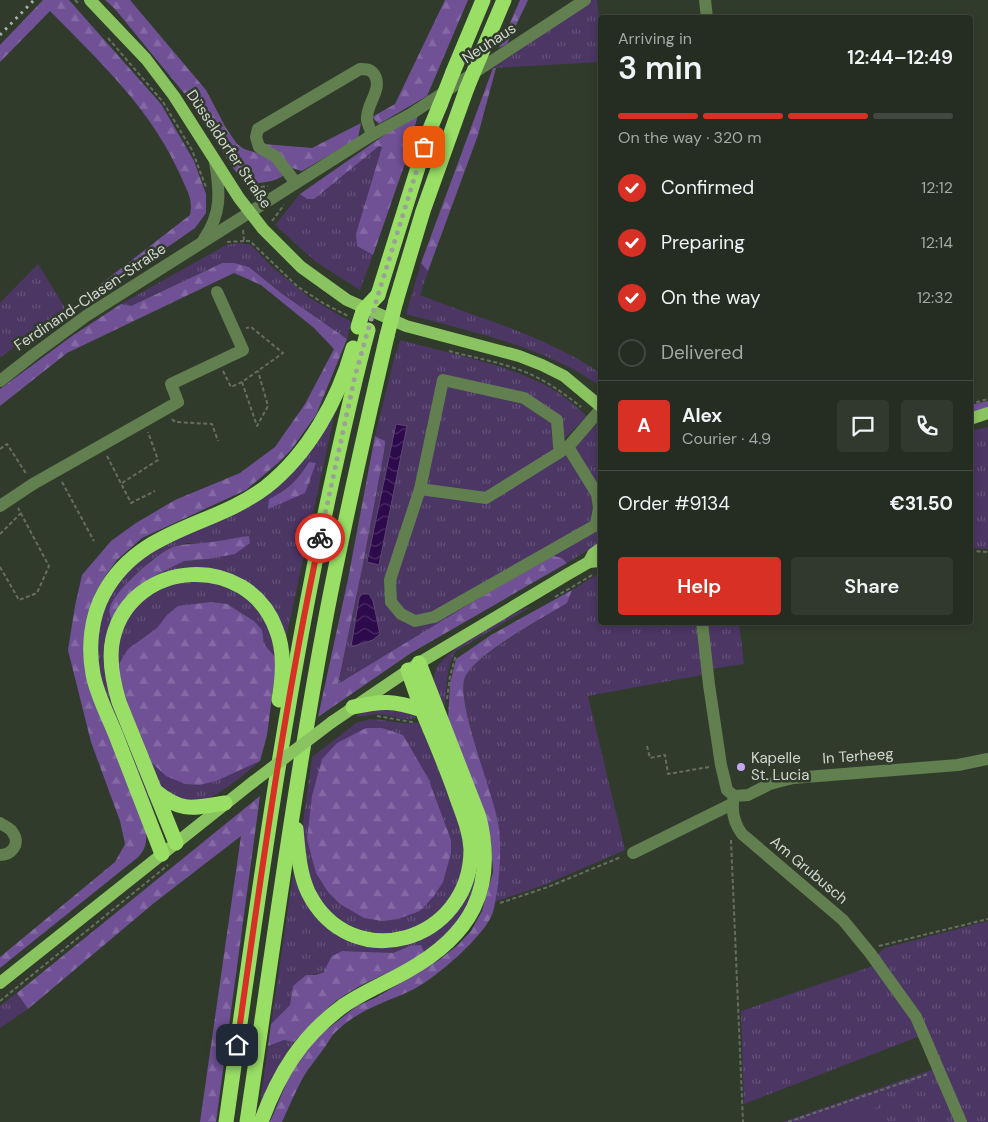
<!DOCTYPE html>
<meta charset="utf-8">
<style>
body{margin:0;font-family:"DM Sans",sans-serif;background:#31382e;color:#f1f3f6;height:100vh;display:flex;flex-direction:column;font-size:19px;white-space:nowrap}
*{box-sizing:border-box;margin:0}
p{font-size:16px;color:#a3a7a5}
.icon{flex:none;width:28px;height:28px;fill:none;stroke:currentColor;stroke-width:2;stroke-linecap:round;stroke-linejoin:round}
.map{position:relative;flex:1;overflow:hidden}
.sheet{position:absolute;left:598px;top:15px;width:375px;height:610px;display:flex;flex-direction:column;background:#252c21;border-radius:5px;box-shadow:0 2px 8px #0003,0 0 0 1px #42483f}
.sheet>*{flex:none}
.pin{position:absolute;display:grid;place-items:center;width:42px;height:42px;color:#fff;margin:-21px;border-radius:10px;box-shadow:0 2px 8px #0006}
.courier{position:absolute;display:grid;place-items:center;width:50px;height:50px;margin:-25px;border:4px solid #d93025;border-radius:50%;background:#fff;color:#222;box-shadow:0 1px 6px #0007}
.overview em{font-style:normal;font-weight:600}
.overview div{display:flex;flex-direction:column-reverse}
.overview{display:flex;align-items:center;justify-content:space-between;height:85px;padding:0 20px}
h1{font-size:32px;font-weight:600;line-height:38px}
.bar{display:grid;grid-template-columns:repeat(4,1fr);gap:8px 5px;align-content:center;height:60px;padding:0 20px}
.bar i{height:6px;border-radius:4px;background:#42483f}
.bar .current{background:#d93025}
.bar p{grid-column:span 4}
.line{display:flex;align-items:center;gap:12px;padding:0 20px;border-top:1px solid #42483f}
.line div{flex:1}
.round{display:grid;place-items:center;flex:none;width:52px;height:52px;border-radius:5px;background:#31382e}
ol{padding:0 20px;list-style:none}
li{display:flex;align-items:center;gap:15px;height:55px}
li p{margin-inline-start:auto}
li .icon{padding:5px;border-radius:50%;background:#d93025;color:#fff;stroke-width:4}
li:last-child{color:#a3a7a5}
li i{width:28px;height:28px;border:2px solid #42483f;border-radius:50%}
.button{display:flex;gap:10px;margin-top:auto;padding:10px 20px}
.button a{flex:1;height:58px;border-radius:5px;background:#d93025;color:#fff;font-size:20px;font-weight:600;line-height:58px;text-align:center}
.button a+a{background:#31382e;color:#f1f3f6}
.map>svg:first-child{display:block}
.grass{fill:url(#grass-tufts)}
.forest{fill:url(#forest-firs)}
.park{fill:#4b3664}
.water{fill:url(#water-waves);stroke:#5e4873}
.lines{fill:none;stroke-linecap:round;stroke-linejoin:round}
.path{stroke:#666e61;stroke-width:2;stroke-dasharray:4 2.5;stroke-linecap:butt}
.minor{stroke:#627f4f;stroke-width:12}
.major{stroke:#8ac460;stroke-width:12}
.highway{stroke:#99df65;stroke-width:15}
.rail{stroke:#aab1a7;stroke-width:3;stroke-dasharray:2.5 5;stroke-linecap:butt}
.major-bridge{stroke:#8ac460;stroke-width:12}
.highway-bridge{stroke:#99df65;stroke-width:15}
.done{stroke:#9aa196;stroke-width:5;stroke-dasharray:0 9}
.route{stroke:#d93025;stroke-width:6}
.poi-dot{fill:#c5a6f0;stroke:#313b2c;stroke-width:2}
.labels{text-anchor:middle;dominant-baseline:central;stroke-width:5;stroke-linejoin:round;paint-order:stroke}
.street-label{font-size:15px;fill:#d2d8cf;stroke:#313b2c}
.poi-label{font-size:15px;fill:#d2d8cf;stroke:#313b2c;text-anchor:start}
</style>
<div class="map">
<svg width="988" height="1122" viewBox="0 0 988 1122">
<defs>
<pattern id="grass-tufts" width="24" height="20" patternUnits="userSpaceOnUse" patternTransform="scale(1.25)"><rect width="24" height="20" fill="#4b3664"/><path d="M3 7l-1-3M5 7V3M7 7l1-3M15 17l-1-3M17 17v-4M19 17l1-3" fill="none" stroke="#645279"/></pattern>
<pattern id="forest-firs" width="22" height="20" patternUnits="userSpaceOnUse" patternTransform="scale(1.25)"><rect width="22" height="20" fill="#705196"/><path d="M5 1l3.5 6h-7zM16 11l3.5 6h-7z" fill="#8469a4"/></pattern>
<pattern id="water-waves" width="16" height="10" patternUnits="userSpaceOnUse" patternTransform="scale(1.25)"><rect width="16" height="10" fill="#2d0a4b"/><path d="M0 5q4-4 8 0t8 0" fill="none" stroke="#4b2d64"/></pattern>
</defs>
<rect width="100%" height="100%" fill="#313b2c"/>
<g class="grass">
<path d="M592 0H597L600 26V62L493 68Z"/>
<path d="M379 146 382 147 357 246 373 255 360 290 316 262 275 225 300 194 307 199Z"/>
<path d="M240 243 251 245 272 267 310 298 351 322 347 339 281 293 249 267 222 263 131 306 121 304 226 245Z"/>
<path d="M421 263 428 271 420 295C481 319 546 336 600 373V386C544 346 471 332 406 314Z"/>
<path d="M38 264 65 308 4 355 0 357V303Z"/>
<path d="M400 340C448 353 503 363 547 386 562 394 574 405 587 416L562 441 574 448 597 424 600 427V543L567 563 562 558 481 597 338 685 363 564 384 452 382 439 375 436 393 363Z"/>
<path d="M337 403 285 643 277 621 212 570 188 568 158 574 184 561 208 559 250 543 249 536 209 543H187L171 548 151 560 128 581 107 637 155 804 149 807 101 684 96 655V630L106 599 133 559 264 494Z"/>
<path d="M988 427V549L970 548V431Z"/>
<path d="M600 573V622L694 623 697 630 702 675 588 696 625 850 544 885 494 902C503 870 499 837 492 805 488 781 455 693 465 676 479 653 543 618 567 603L572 590Z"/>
<path d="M178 580 226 584 246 595 272 630 275 657 264 644 262 631 167 615 157 628 128 649 122 700 116 647 125 623 138 603Z"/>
<path d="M531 607 456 651C446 666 447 687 445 705L438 707C436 694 431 681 436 669 444 651 512 610 531 607Z"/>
<path d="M707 623H739L744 664 710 669Z"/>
<path d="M380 706 410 711 417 717C405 723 391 714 378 714 370 714 362 718 355 716Z"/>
<path d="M370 719C387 719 403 726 419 722L455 810 465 852 457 888 439 914 408 931 390 934 370 933 346 924 324 907 308 883 302 830 312 757 356 723Z"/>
<path d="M260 761C246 773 205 809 186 802 176 799 166 792 158 787L151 762 243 768Z"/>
<path d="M473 814 479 878 461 923 425 954 410 946 393 953 342 951C330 965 326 976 306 975L293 986 290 1005 271 1024 294 868 309 905 378 943 454 910Z"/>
<path d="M988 921V1122H966L878 954 885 948Z"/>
<path d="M873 966 907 1010 920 1036 744 1104 741 1011Z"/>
<path d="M17 993 28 1009 0 1028V1006Z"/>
<path d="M284 1040 294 1042 283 1059 260 1105 268 1046Z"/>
<path d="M934 1069 956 1122H783Z"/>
</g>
<g class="forest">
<path d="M43 0H69L161 104 194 161 206 194V213L195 228 100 294 84 297 190 215C193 199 188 193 182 179 154 112 100 62 50 11L0 62V45Z"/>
<path d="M105 0H130L206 90 226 128 237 144 244 149 273 158 285 174C274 184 260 181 247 186L233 168 188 98 115 9Z"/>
<path d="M445 0H468L427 96 379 124 372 117 395 104Z"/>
<path d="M520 0H528L507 44 499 48Z"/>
<path d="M493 68H496L478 135 428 271 421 263Z"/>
<path d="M419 111 405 163 373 255 357 246 356 234 382 147 379 146 314 199H307L300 194Z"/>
<path d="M361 123 358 138 302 171 292 168 263 144 312 148Z"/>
<path d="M222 263H234L249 267 281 293 347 339 316 415 291 450 278 463 246 490 142 538 117 560 106 575 96 592 85 636 146 829C147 841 146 850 137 858L0 968V957L115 862 125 844 120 821 91 742 68 650 75 606 82 575 111 541 136 523 175 500 240 473 275 447 305 404 334 349 314 328 261 285 234 273 67 353 0 406V389L72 336 121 304 131 306Z"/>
<path d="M988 401V409L970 414V405Z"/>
<path d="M375 436 385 441 384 452 363 564 338 684 481 597 553 556 562 558 567 563 411 653 318 717 348 579Z"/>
<path d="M309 462 316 463 305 493 268 509 269 499C289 489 297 481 309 462Z"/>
<path d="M249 536 250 543 235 554 208 559 184 561 158 574 141 584 126 598 112 621C111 617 108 612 110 607 116 589 156 554 173 547 186 543 198 544 211 542 224 541 236 537 249 536Z"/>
<path d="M572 590 567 603C541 619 481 651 466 675 452 696 497 801 499 829 502 852 499 890 493 912 486 935 434 980 412 990 387 1002 360 1009 339 1029 333 1033 329 1041 325 1047 319 1055 313 1063 307 1071 297 1087 290 1105 282 1122H270L289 1077 305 1051 321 1034 357 1006 377 997 439 960 458 945 471 931 482 911 493 872 491 841 483 811 448 721 450 683 456 659 491 635Z"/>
<path d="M211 602 227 604 254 621 262 630 264 644 275 657V673L267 735 260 761 216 781 200 785 185 784 166 776 151 762 122 700 119 664 128 649 157 628 167 615 178 606Z"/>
<path d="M366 728H382L403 735 428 778 451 840V853L443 882 434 896 420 911 398 919 383 921 364 918 340 904 328 892 316 873 307 839 312 796 322 759 337 743Z"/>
<path d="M260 796 216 1122H200L241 836 154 903 28 1009 17 993Z"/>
<path d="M421 945 425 954C396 971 363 981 336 1001 321 1013 308 1028 294 1042L284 1040 268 1046 271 1024 290 1005 293 986 306 975H316L324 972 331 957 342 951 393 953 410 946Z"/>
</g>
<g class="park">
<path d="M873 1093 878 1107 874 1108 879 1122H847L840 1105Z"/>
<path d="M833 1109 837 1122H795Z"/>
</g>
<g class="water">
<path d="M396 424 407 426 379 565 367 562Z"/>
<path d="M362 594H369L373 601 380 634 373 640 351 647 359 598Z"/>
</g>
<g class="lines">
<g class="path">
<path d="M75 0 79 4"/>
<path d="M108 38 163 102 192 150 206 187"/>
<path d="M249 191 253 188 268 186"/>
<path d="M272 221 284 205"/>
<path d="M243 230 244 241H250L298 287 323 303 348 316"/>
<path d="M227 242 244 241"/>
<path d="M449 351C471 357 495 361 517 369 541 377 561 391 581 407"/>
<path d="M223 371 231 387 242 382 283 353 251 327 246 328"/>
<path d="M242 382 257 426 268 406 258 371"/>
<path d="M970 404 988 399"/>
<path d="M172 419 175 422 212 424 218 441"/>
<path d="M0 449 7 444 27 475"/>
<path d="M107 456 131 503 155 491"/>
<path d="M62 482 94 541"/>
<path d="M122 483 158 460 148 432"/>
<path d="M0 534 21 513"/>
<path d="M970 551 988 552"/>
<path d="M0 567 19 600 37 593 49 566 18 508"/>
<path d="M555 597 594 574"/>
<path d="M447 699 450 676 456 655"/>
<path d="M377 716 412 722 414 721"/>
<path d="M647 746 650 758 665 755 668 774 709 767"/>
<path d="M731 840 743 1122"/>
<path d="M500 903 548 887 621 857"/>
<path d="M879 946 988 919"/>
<path d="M0 1001 168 865"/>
<path d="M788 1122 928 1074"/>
</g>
<g class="minor">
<path d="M705 0 707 18"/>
<path d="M296 183 276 157 259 147 256 137 258 129 360 69C366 69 370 69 374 74 384 89 365 105 367 120 368 125 371 131 372 135"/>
<path d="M204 239C222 213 220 192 215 162"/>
<path d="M443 380 524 398 557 420 559 446 568 447 597 494 599 508 596 525 434 617 415 621 401 614 391 602 390 580 420 489Z"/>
<path d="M0 381 33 355 86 316 372 135 411 114 585 0"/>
<path d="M420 489 486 498 568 447 600 410"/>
<path d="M0 506 33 484 178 402 171 384 243 350 217 292"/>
<path d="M702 622 709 685 721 765 727 790 734 796"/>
<path d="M734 796C731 810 733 822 742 834L843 920 870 953 916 1017 961 1122"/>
<path d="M734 796 748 795 770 784 793 778 958 765 988 759"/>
<path d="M0 823C4 826 11 828 13 833 21 844 11 855 0 855"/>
<path d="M633 853 732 804"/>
</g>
<g class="major">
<path d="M90 0 146 59 174 96 239 198 263 229 301 267 347 300 406 326 519 356 542 365 564 376 600 406"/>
<path d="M970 419 988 413"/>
<path d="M589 562 593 554 600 549"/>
<path d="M332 722 419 663 568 574 589 562 600 561"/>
<path d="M0 983 253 782"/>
</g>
<g class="highway">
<path d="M479 59 504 0"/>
<path d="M453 72 483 0"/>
<path d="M378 295 430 129 440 105"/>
<path d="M396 301 423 211 467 88"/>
<path d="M408 670 422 710"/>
<path d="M155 791C183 813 192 808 225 803"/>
<path d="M296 829C298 850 299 872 308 892 350 977 471 943 471 849 470 831 463 815 457 798 447 768 434 739 422 710 393 700 382 701 353 707"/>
<path d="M176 843 119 702C113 682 108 659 113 638 132 558 248 552 276 629 285 651 283 676 279 700"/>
<path d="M162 854C147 815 132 777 117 738 109 717 97 696 93 674 88 647 91 617 104 593 140 527 212 528 266 487 309 453 338 400 353 348"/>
<path d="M226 1122C256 912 284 703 329 495 341 440 353 385 368 330"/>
<path d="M247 1122C272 955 294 788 325 622 343 526 365 431 387 336"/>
<path d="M261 1122C279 1073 301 1037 343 1006 363 992 386 983 407 971 470 936 497 890 479 817L419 663"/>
</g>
<path class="rail" d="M0 35 34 0"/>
<path class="major-bridge" d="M253 782 332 722"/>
<g class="highway-bridge">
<path d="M467 88 479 59"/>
<path d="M440 105 453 72"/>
<path d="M358 327 363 311 378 295"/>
<path d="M387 336 396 301"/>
</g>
</g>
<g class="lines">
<path class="done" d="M320 538 355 376 378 295 424 147"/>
<path class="route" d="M237 1045C261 875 284 705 320 538"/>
</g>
<circle class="poi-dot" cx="741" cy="767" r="5"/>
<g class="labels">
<g class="street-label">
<text transform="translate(489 43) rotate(-33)">Neuhaus</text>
<text transform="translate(229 149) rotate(56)">Düsseldorfer Straße</text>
<text transform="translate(90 297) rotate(-34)">Ferdinand-Clasen-Straße</text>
<text transform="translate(858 756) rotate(-4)">In Terheeg</text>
<text transform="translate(809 870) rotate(40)">Am Grubusch</text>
</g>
<g class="poi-label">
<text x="751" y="758">Kapelle<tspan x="751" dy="17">St. Lucia</tspan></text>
</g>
</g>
</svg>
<div class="pin" style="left:424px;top:147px;background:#ea580c"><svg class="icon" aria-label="bag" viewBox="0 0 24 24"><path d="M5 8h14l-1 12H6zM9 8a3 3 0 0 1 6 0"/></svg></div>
<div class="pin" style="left:237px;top:1045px;background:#1f2937"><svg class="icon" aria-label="home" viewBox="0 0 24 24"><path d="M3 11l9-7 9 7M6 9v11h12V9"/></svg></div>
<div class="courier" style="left:320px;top:538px"><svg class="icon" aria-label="bike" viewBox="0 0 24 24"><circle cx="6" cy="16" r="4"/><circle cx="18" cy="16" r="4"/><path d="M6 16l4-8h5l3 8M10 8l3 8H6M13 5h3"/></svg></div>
<section class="sheet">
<div class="overview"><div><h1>3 min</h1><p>Arriving in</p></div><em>12:44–12:49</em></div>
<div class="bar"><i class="current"></i><i class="current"></i><i class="current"></i><i></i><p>On the way · 320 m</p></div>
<ol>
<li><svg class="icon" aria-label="check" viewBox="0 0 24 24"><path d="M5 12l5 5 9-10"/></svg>Confirmed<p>12:12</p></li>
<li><svg class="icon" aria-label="check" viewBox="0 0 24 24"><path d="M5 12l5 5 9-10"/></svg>Preparing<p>12:14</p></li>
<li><svg class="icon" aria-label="check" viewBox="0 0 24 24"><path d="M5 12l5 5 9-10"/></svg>On the way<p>12:32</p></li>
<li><i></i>Delivered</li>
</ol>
<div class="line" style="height:90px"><b class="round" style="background:#d93025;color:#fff">A</b><div><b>Alex</b><p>Courier · 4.9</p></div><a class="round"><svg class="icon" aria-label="chat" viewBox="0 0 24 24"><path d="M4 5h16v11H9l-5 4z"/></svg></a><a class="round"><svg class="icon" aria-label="phone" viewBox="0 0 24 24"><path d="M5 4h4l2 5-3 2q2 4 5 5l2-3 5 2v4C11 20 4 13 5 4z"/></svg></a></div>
<div class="line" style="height:65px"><div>Order #9134</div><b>€31.50</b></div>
<div class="button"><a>Help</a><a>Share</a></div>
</section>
</div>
